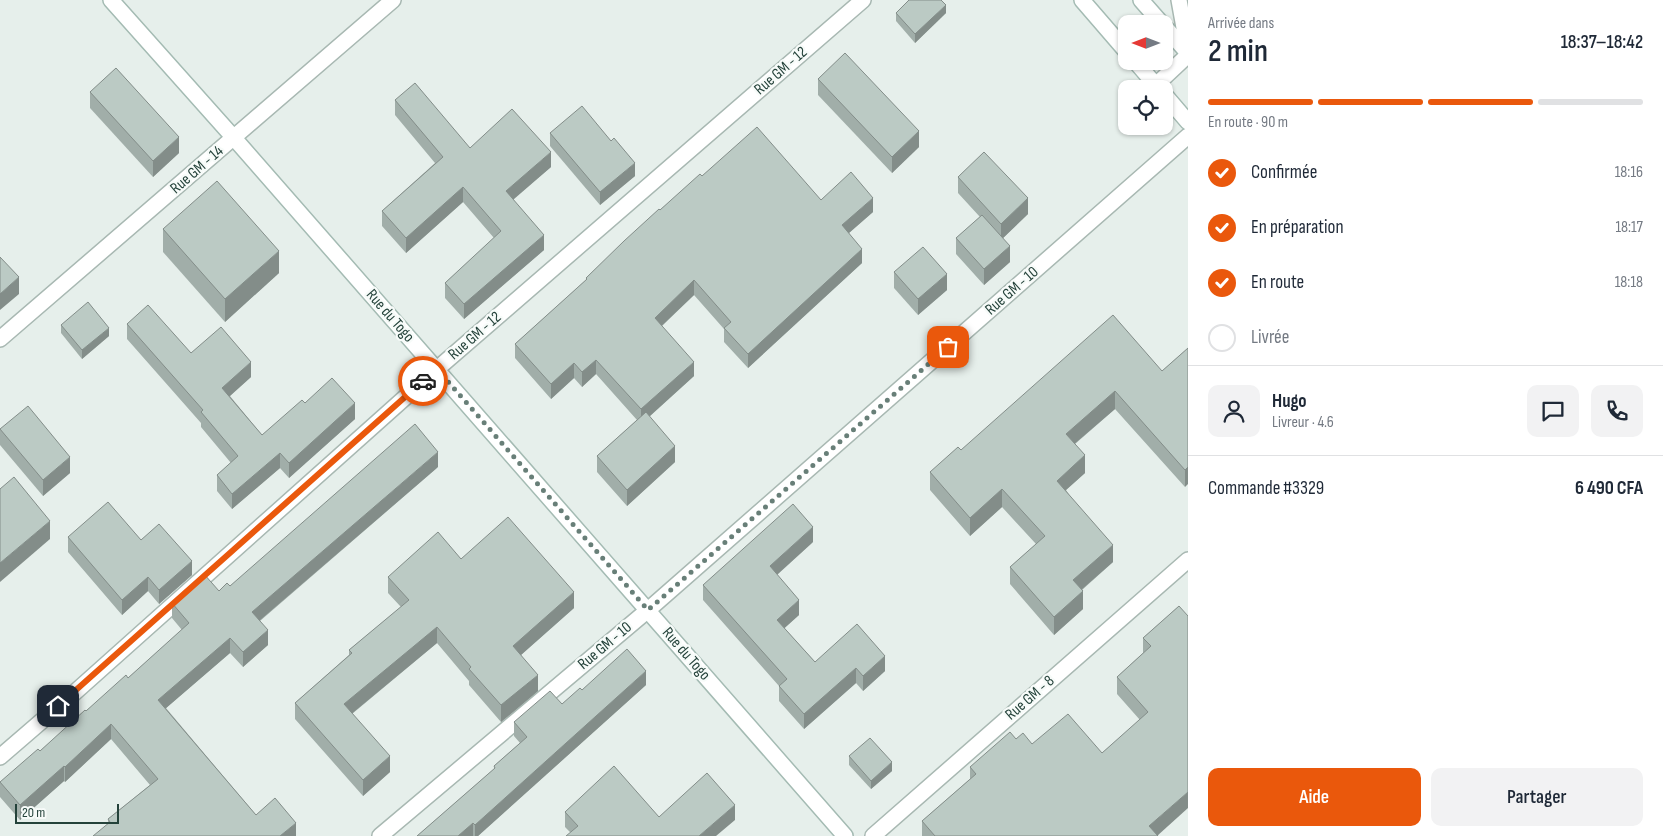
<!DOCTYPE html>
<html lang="fr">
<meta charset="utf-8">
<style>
body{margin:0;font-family:"Sofia Sans Condensed",sans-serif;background:#f2f2f3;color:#1f2937;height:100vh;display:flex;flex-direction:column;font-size:19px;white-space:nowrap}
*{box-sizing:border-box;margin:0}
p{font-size:16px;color:#747a83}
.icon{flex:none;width:28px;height:28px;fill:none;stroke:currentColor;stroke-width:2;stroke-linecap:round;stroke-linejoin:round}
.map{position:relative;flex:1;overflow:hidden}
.panel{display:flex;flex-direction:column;background:#fff;width:475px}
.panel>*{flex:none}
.needle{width:32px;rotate:270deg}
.buttons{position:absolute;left:1118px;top:15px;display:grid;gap:10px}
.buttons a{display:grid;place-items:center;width:55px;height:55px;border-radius:10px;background:#fff;box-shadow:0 1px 4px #0004;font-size:25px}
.scale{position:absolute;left:15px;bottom:12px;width:104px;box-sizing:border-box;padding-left:5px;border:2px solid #24423a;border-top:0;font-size:14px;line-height:18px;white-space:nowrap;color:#24423a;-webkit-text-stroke:4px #f7fbf9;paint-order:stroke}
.pin{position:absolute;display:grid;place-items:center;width:42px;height:42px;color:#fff;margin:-21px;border-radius:10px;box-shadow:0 2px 8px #0006}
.courier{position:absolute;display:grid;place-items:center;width:50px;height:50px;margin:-25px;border:4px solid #ea580c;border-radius:50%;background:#fff;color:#222;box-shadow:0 1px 6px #0007}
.overview em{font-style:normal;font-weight:600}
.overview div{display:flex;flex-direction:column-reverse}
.overview{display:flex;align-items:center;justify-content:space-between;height:85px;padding:0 20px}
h1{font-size:32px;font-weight:600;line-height:38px}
.bar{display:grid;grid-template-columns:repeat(4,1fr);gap:8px 5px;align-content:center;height:60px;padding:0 20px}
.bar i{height:6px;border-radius:4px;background:#e0e1e3}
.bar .current{background:#ea580c}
.bar p{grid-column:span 4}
.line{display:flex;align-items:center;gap:12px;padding:0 20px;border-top:1px solid #e0e1e3}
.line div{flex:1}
.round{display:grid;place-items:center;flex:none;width:52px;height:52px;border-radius:10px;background:#f2f2f3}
ol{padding:0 20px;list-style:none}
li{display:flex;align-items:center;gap:15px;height:55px}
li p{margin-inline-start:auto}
li .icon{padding:5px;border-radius:50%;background:#ea580c;color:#fff;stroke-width:4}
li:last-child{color:#747a83}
li i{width:28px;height:28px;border:2px solid #e0e1e3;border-radius:50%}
.cta{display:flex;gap:10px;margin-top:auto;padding:10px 20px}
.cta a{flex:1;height:58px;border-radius:10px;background:#ea580c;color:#fff;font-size:20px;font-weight:600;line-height:58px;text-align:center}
.cta a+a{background:#f2f2f3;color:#1f2937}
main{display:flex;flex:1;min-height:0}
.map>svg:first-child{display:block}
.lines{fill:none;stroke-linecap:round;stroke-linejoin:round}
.street-casing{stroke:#a8b8b2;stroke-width:18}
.secondary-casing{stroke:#a4bbb3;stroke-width:18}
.street{stroke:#fff;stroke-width:15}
.secondary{stroke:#fff;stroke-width:15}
.wall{fill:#a1aea9}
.shaded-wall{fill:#838d89}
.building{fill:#bbcac4;stroke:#838d89}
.done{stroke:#687f78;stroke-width:5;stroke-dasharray:0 9}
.route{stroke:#ea580c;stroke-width:6}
.labels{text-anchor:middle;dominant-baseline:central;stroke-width:4.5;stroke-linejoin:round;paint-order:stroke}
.street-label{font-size:16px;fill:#24423a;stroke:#f7fbf9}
</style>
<main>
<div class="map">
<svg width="1188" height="836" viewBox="0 0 1188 836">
<rect width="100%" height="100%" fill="#e6efeb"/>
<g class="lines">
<defs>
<g id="street">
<path d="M1179 0 1188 50"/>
<path d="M1156 85 1188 55"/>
<path d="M0 339 393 0"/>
<path d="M0 757 73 694 437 369 863 0"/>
<path d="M380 836 648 610 1188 136"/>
<path d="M873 836 1188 560"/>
</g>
<g id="secondary">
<path d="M111 0 234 138 845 836"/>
<path d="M1082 0 1126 51"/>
<path d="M1141 0 1162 24"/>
<path d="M1164 26 1188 53"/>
<path d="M1135 61 1159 89"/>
<path d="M1164 94 1188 122"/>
</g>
</defs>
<use href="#street" class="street-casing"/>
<use href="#secondary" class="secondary-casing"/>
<use href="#street" class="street"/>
<use href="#secondary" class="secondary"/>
</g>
<g class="wall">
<path d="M896 13H946L915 43 896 21Z"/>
<path d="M818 79 919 147 892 173 818 95Z"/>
<path d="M90 92 179 153 153 177 90 108Z"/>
<path d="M395 100 470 148 551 167 513 199 544 250 464 319 445 298V283L494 238 463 202 406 253 382 226V211L435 163 395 115Z"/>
<path d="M550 133 635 176 600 205 550 146Z"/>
<path d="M702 176 821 200 873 212 849 233 862 263 748 368 724 342V329L694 295 662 326 694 376 649 417 675 462 627 506 597 472V456L637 420 596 374 582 387 574 378 551 399 515 358V344L586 280V278L660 210Z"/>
<path d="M958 177 1028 214 1003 238 1010 262 984 285 956 254V238L980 217 958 193Z"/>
<path d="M163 229 279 273 225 322 163 252Z"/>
<path d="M894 272 947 290 918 315 894 288Z"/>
<path d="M127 324 191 353 251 377 230 396 262 435 305 403 355 419 289 478 280 468 232 509 217 491V475L231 463 201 427V423L127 339Z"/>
<path d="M61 325 109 336 82 359 61 333Z"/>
<path d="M1188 348 1185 487 1115 409 1075 444 1085 473 1066 490 1113 562 1082 590 1083 609 1054 635 1010 584V567L1036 544 1002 507 970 536 930 490V472L961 450 1162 371Z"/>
<path d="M0 429 70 473 43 496 0 445Z"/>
<path d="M438 467 260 621 268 645 243 667 230 653 166 708 256 815 296 836 108 824V819L150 785 111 739 65 782 64 781 20 820 0 797V782L40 751 86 711 128 678 182 630 172 618V603L219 591 230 586Z"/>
<path d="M68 537 141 540 192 575 159 604 148 591 122 615 68 552Z"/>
<path d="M813 542 777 575 799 615 784 628 815 662 885 671 863 691 856 683 804 729 779 701V686L703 600V585Z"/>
<path d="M461 559 574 608 521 655 538 691 501 722 469 685V681L437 643 352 714 390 772 363 796 295 719V703L349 655V650L401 607 388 593V577Z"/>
<path d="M1179 606 1158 836H922V821L970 779V767L1016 739 1032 744 1102 753 1140 720 1117 694V677L1143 653V638Z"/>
<path d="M646 685 478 836H417L494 769V766L520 743 514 736V722L562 704 582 690Z"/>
<path d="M849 756 892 771 871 789 849 765Z"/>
<path d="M565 812 659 817 735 820 570 832 565 827Z"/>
</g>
<g class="shaded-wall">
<path d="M946 5V13L915 43V34Z"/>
<path d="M919 131V147L892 173V157Z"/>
<path d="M179 137V153L153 177V161Z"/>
<path d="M551 152V167L506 206V191Z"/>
<path d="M635 163V176L600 205V192Z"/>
<path d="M463 187V202L406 253V238Z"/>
<path d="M873 198V212L842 239V225Z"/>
<path d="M1028 198V214L1001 240V224Z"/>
<path d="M544 235V250L464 319V304Z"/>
<path d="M1010 246V262L984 285V269Z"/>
<path d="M862 249V263L748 368V354Z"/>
<path d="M279 251V273L225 322V299Z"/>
<path d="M947 274V290L918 315V299Z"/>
<path d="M19 277V294L0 310V294Z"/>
<path d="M694 280V295L655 332V318Z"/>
<path d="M109 328V336L82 359V350Z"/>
<path d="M596 360V374L582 387V372Z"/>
<path d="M251 362V377L222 403V388Z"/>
<path d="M694 362V376L641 424V409Z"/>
<path d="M574 363V378L551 399V384Z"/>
<path d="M1115 391V409L1066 451V434Z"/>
<path d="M355 403V419L289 478V463Z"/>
<path d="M675 446V462L627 506V490Z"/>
<path d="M438 452V467L252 627V612Z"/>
<path d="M280 453V468L232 509V494Z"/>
<path d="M1085 455V473L1057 498V481Z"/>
<path d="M70 457V473L43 496V480Z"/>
<path d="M1188 467V484L1185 487V470Z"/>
<path d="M1002 489V507L970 536V518Z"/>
<path d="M50 521V539L0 582V563Z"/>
<path d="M813 527V542L770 581V566Z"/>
<path d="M1113 545V562L1073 597V580Z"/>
<path d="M192 561V575L159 604V590Z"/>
<path d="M148 577V591L122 615V600Z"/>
<path d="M1083 591V609L1054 635V617Z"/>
<path d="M574 592V608L513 662V646Z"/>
<path d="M799 600V615L777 635V620Z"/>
<path d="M437 627V643L344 720V704Z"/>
<path d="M268 630V645L243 667V652Z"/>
<path d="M230 638V653L158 715V700Z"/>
<path d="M885 656V671L863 691V676Z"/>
<path d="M856 668V683L804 729V714Z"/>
<path d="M646 671V685L478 836H475V825Z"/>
<path d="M538 675V691L501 722V705Z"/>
<path d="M111 724V739L65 782V767Z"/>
<path d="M390 756V772L363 796V780Z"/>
<path d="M892 762V771L871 789V781Z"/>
<path d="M64 766V781L20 820V805Z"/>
<path d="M1188 792V808L1157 836 1149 826Z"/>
<path d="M735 805V820L716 836H699Z"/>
<path d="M296 823V836H280Z"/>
<path d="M473 823V836H458Z"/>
</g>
<g class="building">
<path d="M909 0H941L946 5 915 34 896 13Z"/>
<path d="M845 53 919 131 892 157 818 79Z"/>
<path d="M116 68 179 137 153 161 90 92Z"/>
<path d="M415 83 470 148 512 109 551 152 506 191 544 235 464 304 445 283 501 231 463 187 406 238 382 211 443 157 395 100Z"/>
<path d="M582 106 611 141 614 138 635 163 600 192 550 133Z"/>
<path d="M757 127 821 200 851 172 873 198 842 225 862 249 748 354 724 328 731 322 694 280 655 318 694 362 641 409 596 360 582 372 574 363 551 384 515 344 587 279 586 278 624 241 659 209 660 210 700 174 702 176Z"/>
<path d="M984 152 1028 198 1001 224 958 177Z"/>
<path d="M217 181 279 251 225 299 163 229Z"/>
<path d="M982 215 1010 246 984 269 956 238Z"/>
<path d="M923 247 947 274 918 299 894 272Z"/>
<path d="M0 257 19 277 0 294Z"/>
<path d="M88 302 109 328 82 350 61 325Z"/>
<path d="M148 305 191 353 221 327 251 362 222 388 262 435 302 400 305 403 332 378 355 403 289 463 280 453 232 494 217 475 238 456 201 412 203 410 127 324Z"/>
<path d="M1113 315 1162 371 1188 348V467L1185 470 1115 391 1066 434 1085 455 1057 481 1113 545 1073 580 1083 591 1054 617 1010 567 1045 536 1002 489 970 518 930 472 958 447 961 450Z"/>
<path d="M28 406 70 457 43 480 0 429Z"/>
<path d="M646 412 675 446 627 490 597 456Z"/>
<path d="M415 424 438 452 252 612 268 630 243 652 230 638 158 700 256 815 275 798 296 823 280 836H93L110 822 108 819 158 779 111 724 65 767 64 766 20 805 0 782 38 749 40 751 85 710 86 711 126 675 128 678 189 623 172 603 204 574 219 591 227 583 230 586Z"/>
<path d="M14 477 50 521 0 563V489Z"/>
<path d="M108 502 141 540 159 524 192 561 159 590 148 577 122 600 68 537Z"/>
<path d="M793 504 813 527 770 566 799 600 777 620 815 662 857 624 885 656 863 676 856 668 804 714 779 686 787 679 703 585Z"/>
<path d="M508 517 574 592 513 646 538 675 501 705 469 669 471 667 437 627 344 704 390 756 363 780 295 703 352 653 349 650 409 600 388 577 438 532 461 559Z"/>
<path d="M1179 606 1188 616V792L1149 826 1158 836H935L922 821 976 774 970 767 1010 732 1016 739 1023 733 1032 744 1068 714 1102 753 1148 712 1117 677 1151 646 1143 638Z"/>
<path d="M627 649 646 671 475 825 473 823 458 836H417L495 768 494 766 527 737 514 722 550 691 562 704 580 688 582 690Z"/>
<path d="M870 738 892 762 871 781 849 756Z"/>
<path d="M614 766 659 817 707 773 735 805 699 836H566L578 826 565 812Z"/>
</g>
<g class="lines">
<path class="done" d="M423 381 437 369 648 610 948 347"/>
<path class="route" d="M58 706 423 381"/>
</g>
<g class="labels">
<g class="street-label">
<text transform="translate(781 71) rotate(-41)">Rue GM - 12</text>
<text transform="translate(197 170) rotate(-41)">Rue GM - 14</text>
<text transform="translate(1012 291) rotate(-41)">Rue GM - 10</text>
<text transform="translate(390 316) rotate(49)">Rue du Togo</text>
<text transform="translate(475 336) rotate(-41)">Rue GM - 12</text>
<text transform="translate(605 646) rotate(-40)">Rue GM - 10</text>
<text transform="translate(686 654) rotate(49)">Rue du Togo</text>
<text transform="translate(1030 698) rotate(-41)">Rue GM - 8</text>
</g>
</g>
</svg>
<div class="buttons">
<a><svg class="needle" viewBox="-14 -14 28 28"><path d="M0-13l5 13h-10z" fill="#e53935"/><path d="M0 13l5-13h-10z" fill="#747a83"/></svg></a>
<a><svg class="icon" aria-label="locate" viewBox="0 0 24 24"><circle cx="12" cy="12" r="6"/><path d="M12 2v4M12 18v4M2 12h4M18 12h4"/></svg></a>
</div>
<div class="scale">20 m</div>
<div class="pin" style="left:948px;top:347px;background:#ea580c"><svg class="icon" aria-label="bag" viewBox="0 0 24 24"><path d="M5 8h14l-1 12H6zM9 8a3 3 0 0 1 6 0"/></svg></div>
<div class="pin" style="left:58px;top:706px;background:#1f2937"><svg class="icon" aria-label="home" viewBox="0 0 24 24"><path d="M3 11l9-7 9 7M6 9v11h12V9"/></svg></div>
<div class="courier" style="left:423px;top:381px"><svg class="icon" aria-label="car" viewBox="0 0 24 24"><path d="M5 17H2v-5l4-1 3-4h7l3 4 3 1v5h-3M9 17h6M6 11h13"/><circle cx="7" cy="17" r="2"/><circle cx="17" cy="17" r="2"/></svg></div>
</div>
<section class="panel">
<div class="overview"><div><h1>2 min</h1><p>Arrivée dans</p></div><em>18:37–18:42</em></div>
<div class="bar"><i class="current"></i><i class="current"></i><i class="current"></i><i></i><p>En route · 90 m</p></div>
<ol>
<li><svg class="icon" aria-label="check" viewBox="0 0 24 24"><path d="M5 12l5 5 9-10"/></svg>Confirmée<p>18:16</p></li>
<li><svg class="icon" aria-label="check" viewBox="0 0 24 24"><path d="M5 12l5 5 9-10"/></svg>En préparation<p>18:17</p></li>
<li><svg class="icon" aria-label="check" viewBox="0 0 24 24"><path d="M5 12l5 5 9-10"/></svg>En route<p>18:18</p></li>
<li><i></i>Livrée</li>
</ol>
<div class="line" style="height:90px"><a class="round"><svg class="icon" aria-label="person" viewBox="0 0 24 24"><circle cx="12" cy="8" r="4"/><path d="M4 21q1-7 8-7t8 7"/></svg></a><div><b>Hugo</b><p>Livreur · 4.6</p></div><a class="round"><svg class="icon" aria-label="chat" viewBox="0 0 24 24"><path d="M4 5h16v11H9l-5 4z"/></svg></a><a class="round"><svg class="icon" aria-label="phone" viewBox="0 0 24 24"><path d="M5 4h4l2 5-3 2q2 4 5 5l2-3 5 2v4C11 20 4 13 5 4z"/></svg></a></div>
<div class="line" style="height:65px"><div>Commande #3329</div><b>6 490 CFA</b></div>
<div class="cta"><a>Aide</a><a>Partager</a></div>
</section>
</main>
